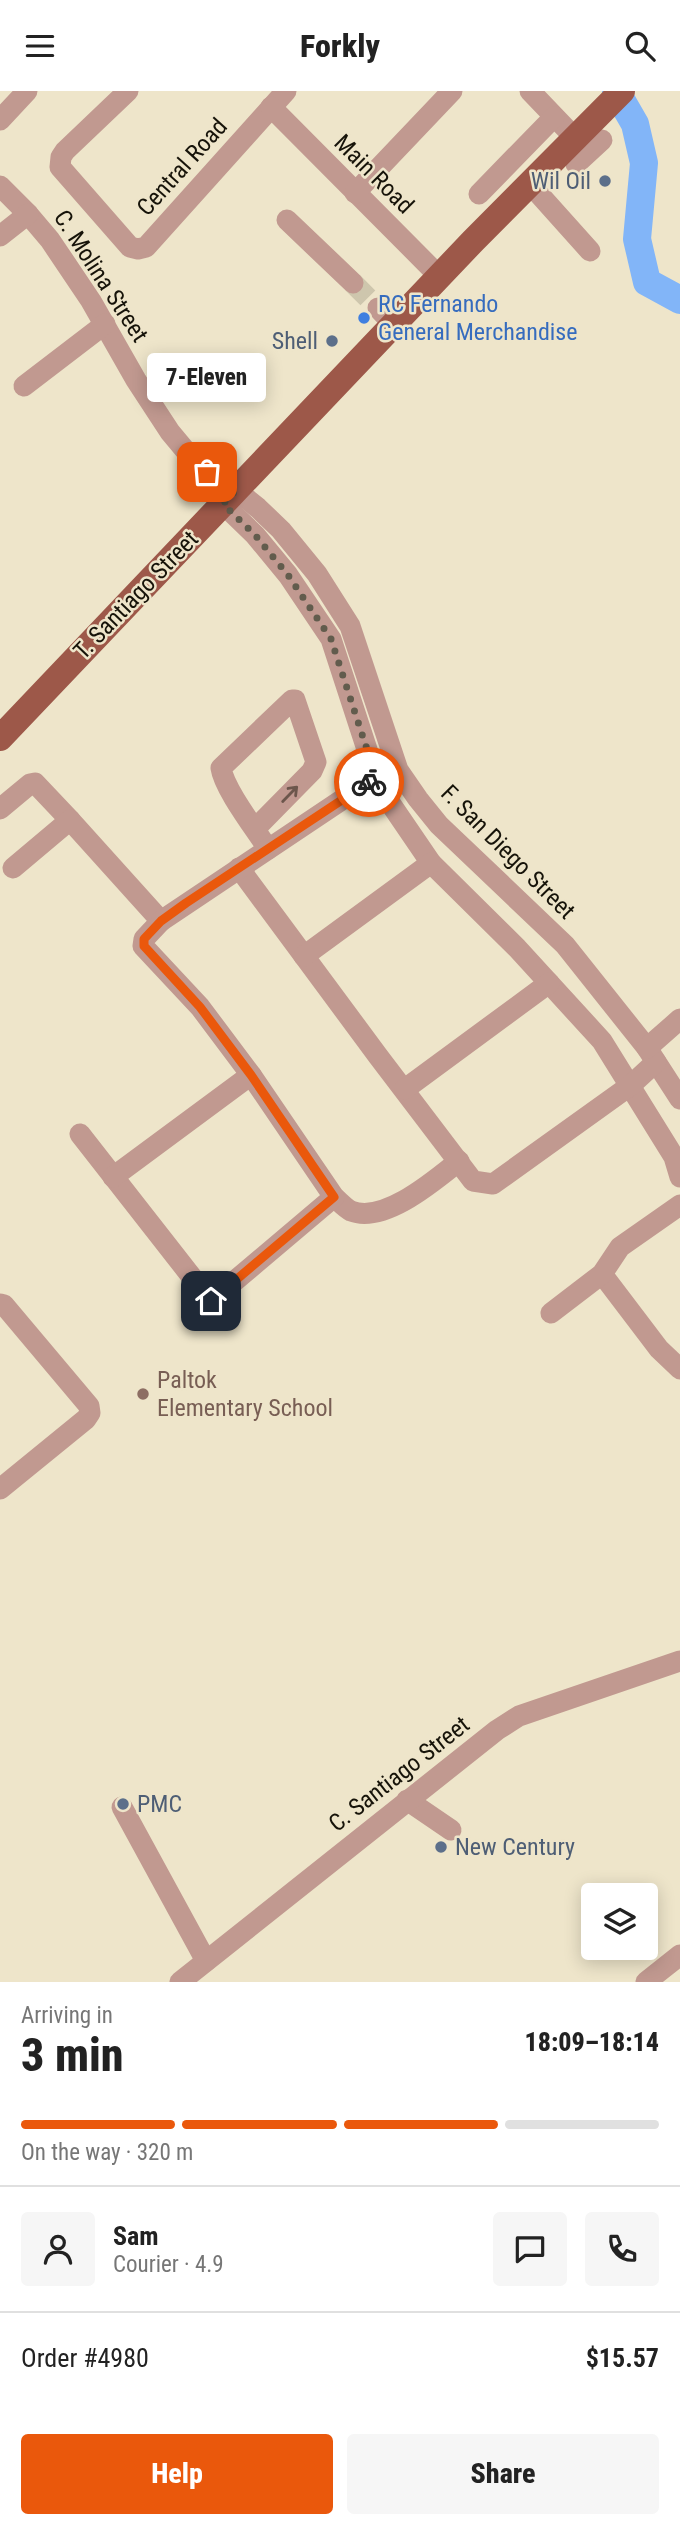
<!DOCTYPE html>
<meta charset="utf-8">
<style>
body{margin:0;font-family:"Roboto Condensed",sans-serif;background:#f6f6f6;color:#222;height:100vh;display:flex;flex-direction:column;font-size:26px;white-space:nowrap}
*{box-sizing:border-box;margin:0}
p{font-size:23px;color:#767676}
.icon{flex:none;width:38px;height:38px;fill:none;stroke:currentColor;stroke-width:2;stroke-linecap:round;stroke-linejoin:round}
.map{position:relative;height:1891px;overflow:hidden}
.panel{display:flex;flex-direction:column;background:#fff;flex:1}
.panel>*{flex:none}
.fabs{position:absolute;left:581px;top:1792px;display:grid;gap:14px}
.fabs a{display:grid;place-items:center;width:77px;height:77px;border-radius:7px;background:#fff;box-shadow:0 4px 18px #0003;font-size:35px}
.pin{position:absolute;display:grid;place-items:center;width:60px;height:60px;color:#fff;margin:-30px;border-radius:14px;box-shadow:0 4px 10px #0006}
.courier{position:absolute;display:grid;place-items:center;width:70px;height:70px;margin:-35px;border:5px solid #ea580c;border-radius:50%;background:#fff;color:#222;box-shadow:0 2px 9px #0007}
.bubble{position:absolute;height:49px;border-radius:7px;background:#fff;box-shadow:0 4px 18px #0003;font-size:23px;font-weight:800;line-height:49px;text-align:center}
.summary em{font-style:normal;font-weight:800}
.summary div{display:flex;flex-direction:column-reverse}
.summary{display:flex;align-items:center;justify-content:space-between;height:119px;padding:0 21px}
h1{font-size:46px;font-weight:800;line-height:52px}
.bar{display:grid;grid-template-columns:repeat(4,1fr);gap:10px 7px;align-content:center;height:84px;padding:0 21px}
.bar i{height:9px;border-radius:5px;background:#e0e0e0}
.bar .on{background:#ea580c}
.bar p{grid-column:span 4}
.line{display:flex;align-items:center;gap:18px;padding:0 21px;border-top:2px solid #e0e0e0}
.line div{flex:1}
.round{display:grid;place-items:center;flex:none;width:74px;height:74px;border-radius:7px;background:#f6f6f6}
.cta{display:flex;gap:14px;margin-top:auto;padding:14px 21px}
.cta a{flex:1;height:80px;border-radius:7px;background:#ea580c;color:#fff;font-size:28px;font-weight:800;line-height:80px;text-align:center}
.cta a+a{background:#f6f6f6;color:#222}
header{display:flex;justify-content:space-between;align-items:center;height:91px;padding:0 21px;background:#fff;font-size:32px;font-weight:800}
.map>svg:first-child{display:block}
.lines{fill:none;stroke-linecap:round;stroke-linejoin:round}
.river{stroke:#82b5f8;stroke-width:28}
.minor-tunnel{stroke:#cec6ad;stroke-width:21;stroke-dasharray:21 10;stroke-linecap:butt}
.minor{stroke:#c19990;stroke-width:21}
.major{stroke:#9d5849;stroke-width:26}
.oneway{stroke:#6c564c}
.done{stroke:#625c4d;stroke-width:7;stroke-dasharray:0 12.6}
.route{stroke:#ea580c;stroke-width:9}
.service-dot{fill:#5c6f8a;stroke:#eee5ca;stroke-width:2.5}
.shop-dot{fill:#3f7fe0;stroke:#eee5ca;stroke-width:2.5}
.education-dot{fill:#8d6e63;stroke:#eee5ca;stroke-width:2.5}
.labels{text-anchor:middle;dominant-baseline:central;stroke-width:5;stroke-linejoin:round;paint-order:stroke}
.street-label{font-size:24px;fill:#161309;stroke:#eee5ca}
.service-label{font-size:24px;fill:#4e5e75;stroke:#eee5ca;text-anchor:end}
.shop-label{font-size:24px;fill:#366cbe;stroke:#eee5ca;text-anchor:start}
.education-label{font-size:24px;fill:#785e54;stroke:#eee5ca;text-anchor:start}
</style>
<header><svg class="icon" aria-label="menu" viewBox="0 0 24 24"><path d="M4 6h16M4 12h16M4 18h16"/></svg>Forkly<svg class="icon" aria-label="search" viewBox="0 0 24 24"><circle cx="10" cy="10" r="6"/><path d="M15 15l6 6"/></svg></header>
<div class="map">
<svg width="680" height="1891" viewBox="0 0 680 1891">
<rect width="100%" height="100%" fill="#eee5ca"/>
<g class="lines">
<path class="river" d="M616 0 635 33 644 72 637 148 647 191 680 209"/>
<path class="minor-tunnel" d="M353 192 378 217"/>
<g class="minor">
<path d="M128 0 65 60 61 66 60 76 130 156 138 158 146 156 286 0"/>
<path d="M530 0 575 47"/>
<path d="M271 16 440 186"/>
<path d="M0 29 27 0"/>
<path d="M576 73 602 49"/>
<path d="M530 93 590 160"/>
<path d="M0 95 28 123 50 149 91 210 136 289 170 341 185 359 207 381 236 399 258 417 281 439 317 483 350 535 398 679 418 708 439 734 565 854 647 957 680 1008"/>
<path d="M355 102 452 0"/>
<path d="M479 103 554 26"/>
<path d="M287 129 353 192"/>
<path d="M0 145 28 123"/>
<path d="M378 217 394 234"/>
<path d="M24 295 105 233"/>
<path d="M223 413 255 444 288 484 331 548 376 686 388 709 431 772 517 857 602 950 674 1066 680 1086"/>
<path d="M0 718 30 693 35 692 70 729"/>
<path d="M255 738 312 680 316 671 295 609H292L221 677C224 698 256 739 268 758"/>
<path d="M13 777 70 729 161 830 144 848 143 855 200 916 251 984 334 1106C339 1110 345 1117 351 1120 384 1133 434 1090 459 1070"/>
<path d="M239 777 378 965 473 1090 493 1093 631 994 656 971"/>
<path d="M161 830 376 686"/>
<path d="M304 865 431 772"/>
<path d="M647 957 680 928"/>
<path d="M405 998 549 892"/>
<path d="M80 1043 220 1222"/>
<path d="M113 1086 251 984"/>
<path d="M602 1183 659 1258 680 1278"/>
<path d="M211 1210 334 1106"/>
<path d="M0 1213 4 1214 89 1315 90 1322 86 1328 0 1398"/>
<path d="M551 1222 602 1183 620 1156 680 1114"/>
<path d="M407 1709 451 1739"/>
<path d="M122 1716 206 1870"/>
<path d="M180 1891 497 1639 519 1625 680 1570"/>
<path d="M646 1891 680 1864"/>
</g>
<path class="major" d="M0 647 473 150 622 0"/>
</g>
<defs><path id="oneway-shaft" d="M-6 0H5M1.5-3L5.5 0L1.5 3" fill="none" stroke-width="1.6" stroke-linecap="round" stroke-linejoin="round" transform="scale(1.75)"/></defs>
<use class="oneway" href="#oneway-shaft" transform="translate(290 703) rotate(-46)"/>
<g class="lines">
<path class="done" d="M207 381 236 399 223 413 255 444 288 484 331 548 376 686 369 691"/>
<path class="route" d="M211 1210 334 1106 251 984 200 916 144 855V848L161 830 186 812 369 691"/>
</g>
<g class="service-dot">
<circle cx="605" cy="90" r="7"/>
<circle cx="332" cy="250" r="7"/>
<circle cx="123" cy="1713" r="7"/>
<circle cx="441" cy="1756" r="7"/>
</g>
<circle class="shop-dot" cx="364" cy="227" r="7"/>
<circle class="education-dot" cx="143" cy="1303" r="7"/>
<g class="labels">
<g class="street-label">
<text transform="translate(182 76) rotate(-48)">Central Road</text>
<text transform="translate(374 83) rotate(45)">Main Road</text>
<text transform="translate(101 185) rotate(57)">C. Molina Street</text>
<text transform="translate(136 504) rotate(-46)">T. Santiago Street</text>
<text transform="translate(508 761) rotate(45)">F. San Diego Street</text>
<text transform="translate(399 1683) rotate(-38)">C. Santiago Street</text>
</g>
<g class="service-label">
<text x="591" y="90">Wil Oil</text>
<text x="318" y="250">Shell</text>
<text x="137" y="1713" text-anchor="start">PMC</text>
<text x="455" y="1756" text-anchor="start">New Century</text>
</g>
<g class="shop-label">
<text x="378" y="213">RC Fernando<tspan x="378" dy="28">General Merchandise</tspan></text>
</g>
<g class="education-label">
<text x="157" y="1289">Paltok<tspan x="157" dy="28">Elementary School</tspan></text>
</g>
</g>
</svg>
<div class="fabs">
<a><svg class="icon" aria-label="layers" viewBox="0 0 24 24"><path d="M12 4l9 5-9 5-9-5zM3 14l9 5 9-5"/></svg></a>
</div>
<div class="pin" style="left:207px;top:381px;background:#ea580c"><svg class="icon" aria-label="bag" viewBox="0 0 24 24"><path d="M5 8h14l-1 12H6zM9 8a3 3 0 0 1 6 0"/></svg></div>
<div class="pin" style="left:211px;top:1210px;background:#1f2937"><svg class="icon" aria-label="home" viewBox="0 0 24 24"><path d="M3 11l9-7 9 7M6 9v11h12V9"/></svg></div>
<div class="courier" style="left:369px;top:691px"><svg class="icon" aria-label="bike" viewBox="0 0 24 24"><circle cx="6" cy="16" r="4"/><circle cx="18" cy="16" r="4"/><path d="M6 16l4-8h5l3 8M10 8l3 8H6M13 5h3"/></svg></div>
<div class="bubble" style="left:147px;top:262px;width:119px">7-Eleven</div>
</div>
<section class="panel">
<div class="summary"><div><h1>3 min</h1><p>Arriving in</p></div><em>18:09–18:14</em></div>
<div class="bar"><i class="on"></i><i class="on"></i><i class="on"></i><i></i><p>On the way · 320 m</p></div>
<div class="line" style="height:126px"><a class="round"><svg class="icon" aria-label="person" viewBox="0 0 24 24"><circle cx="12" cy="8" r="4"/><path d="M4 21q1-7 8-7t8 7"/></svg></a><div><b>Sam</b><p>Courier · 4.9</p></div><a class="round"><svg class="icon" aria-label="chat" viewBox="0 0 24 24"><path d="M4 5h16v11H9l-5 4z"/></svg></a><a class="round"><svg class="icon" aria-label="phone" viewBox="0 0 24 24"><path d="M5 4h4l2 5-3 2q2 4 5 5l2-3 5 2v4C11 20 4 13 5 4z"/></svg></a></div>
<div class="line" style="height:91px"><div>Order #4980</div><b>$15.57</b></div>
<div class="cta"><a>Help</a><a>Share</a></div>
</section>
